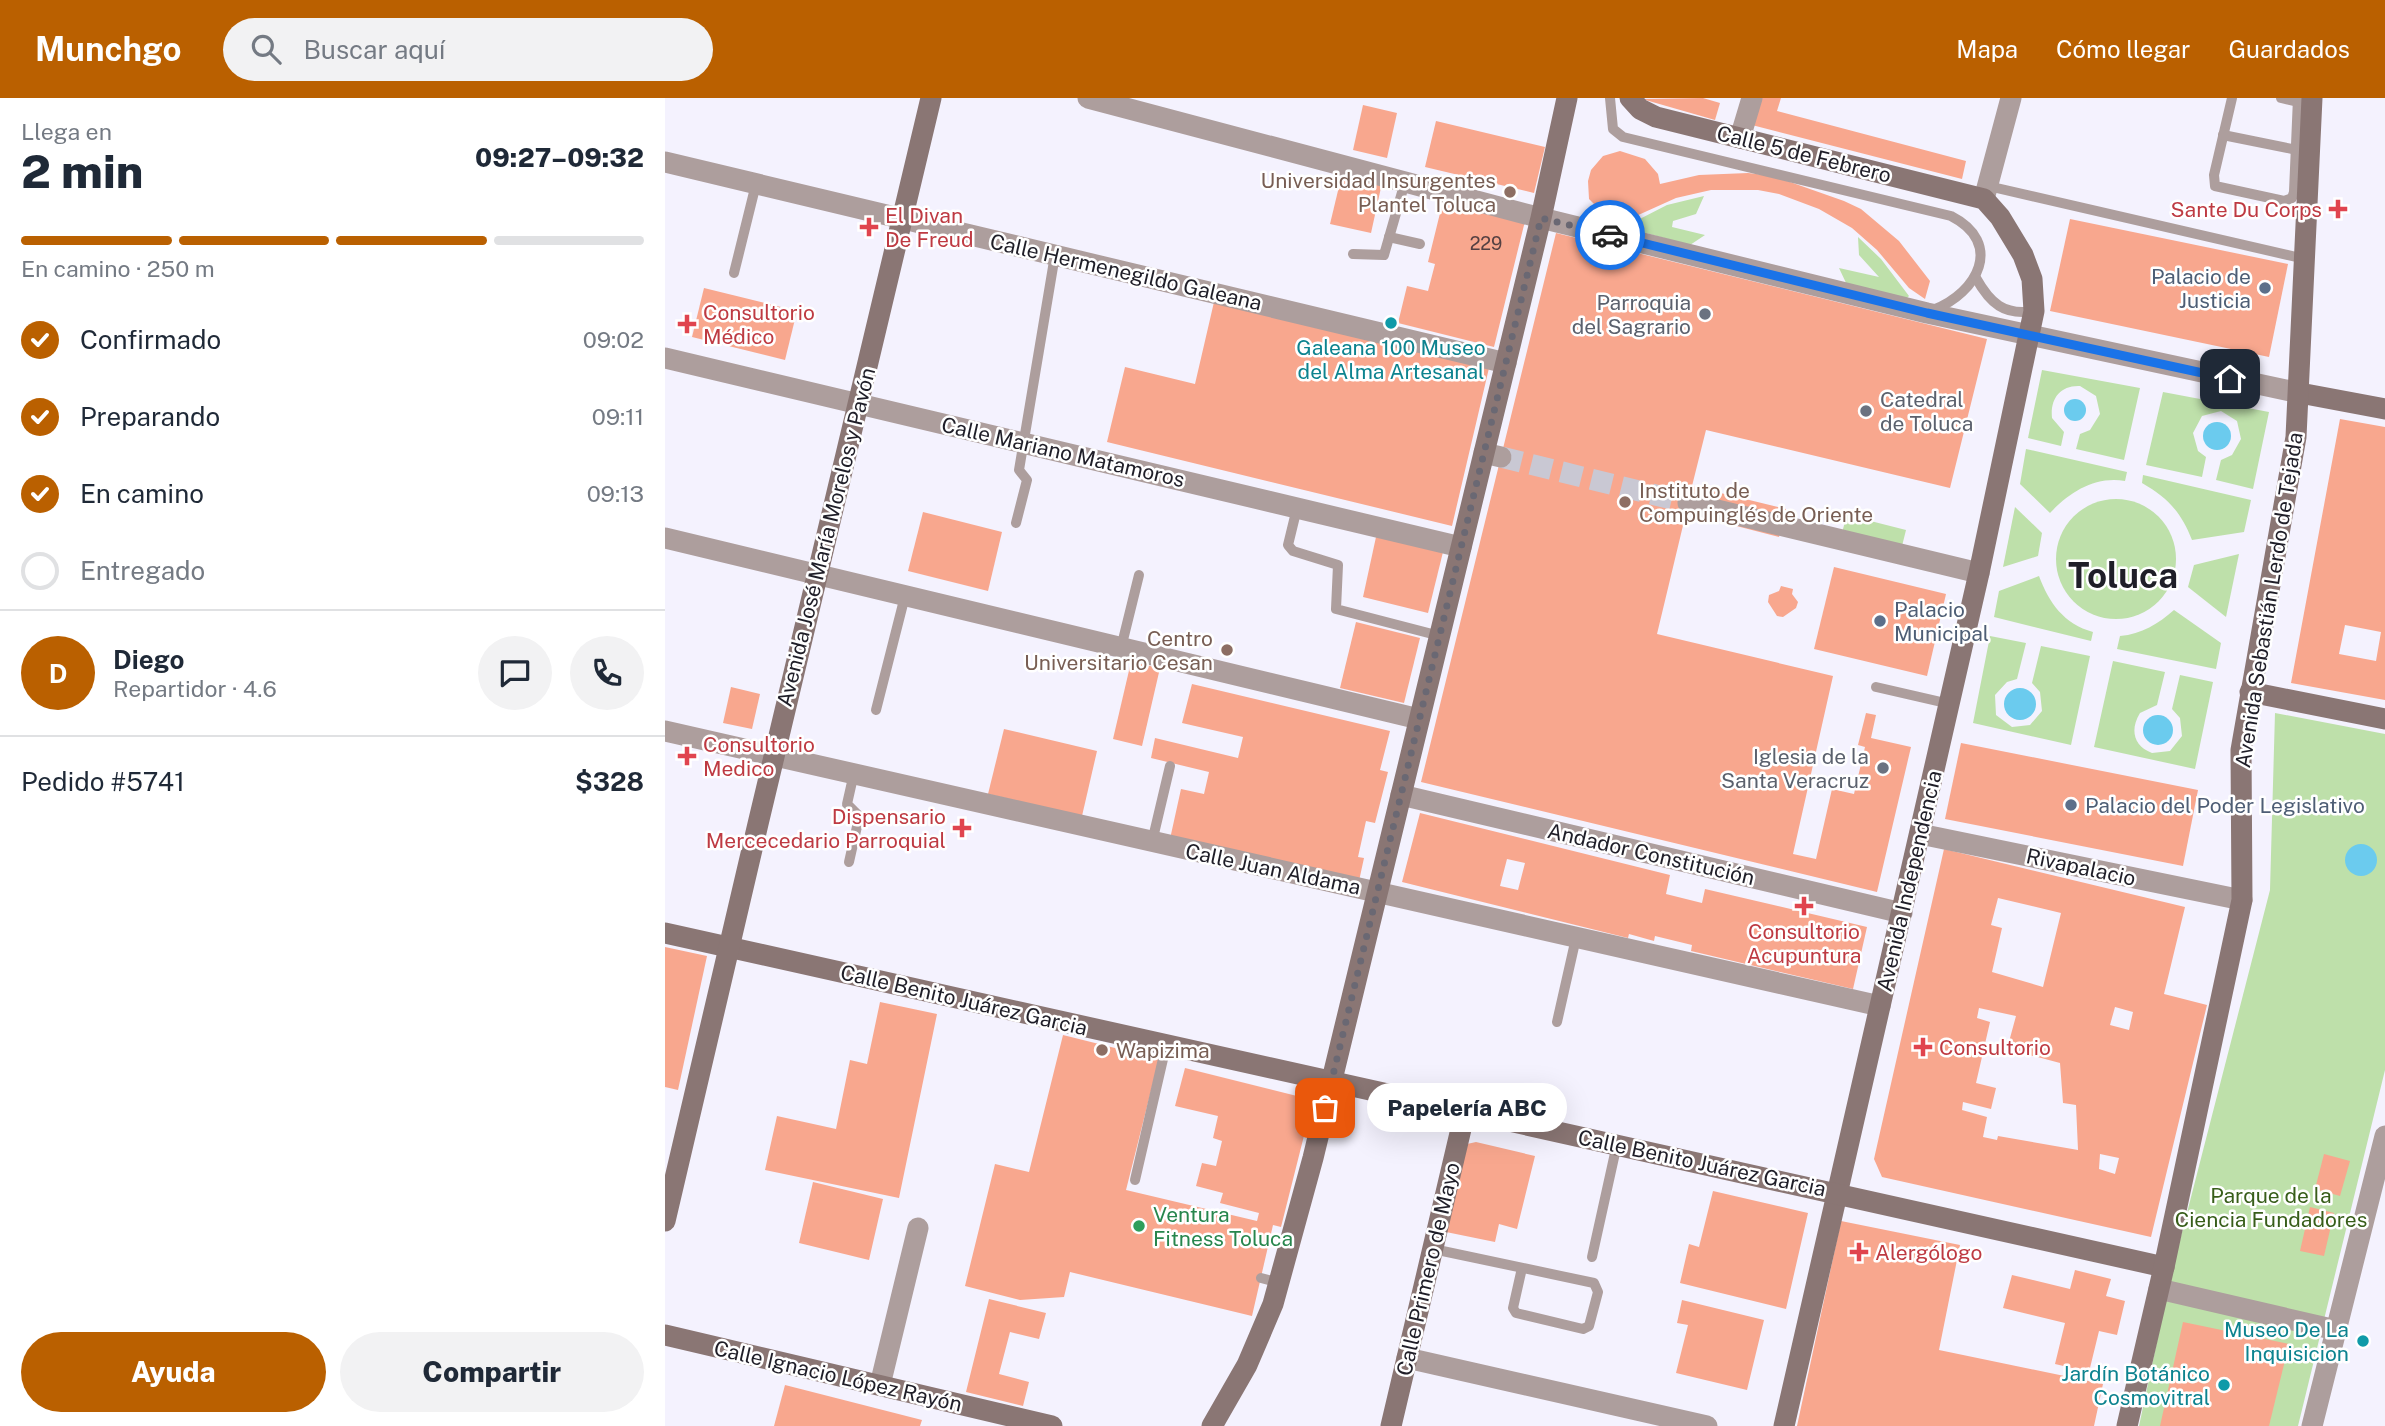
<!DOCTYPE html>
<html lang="es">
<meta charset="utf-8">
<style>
body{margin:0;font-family:"Public Sans",sans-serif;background:#f2f2f3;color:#1f2937;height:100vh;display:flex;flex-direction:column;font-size:26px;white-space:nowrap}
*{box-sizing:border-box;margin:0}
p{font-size:23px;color:#747a83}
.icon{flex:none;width:38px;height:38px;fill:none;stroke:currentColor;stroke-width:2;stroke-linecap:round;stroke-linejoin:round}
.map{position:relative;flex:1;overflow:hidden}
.side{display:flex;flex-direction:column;background:#fff;width:665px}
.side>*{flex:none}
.pin{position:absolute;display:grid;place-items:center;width:60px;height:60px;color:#fff;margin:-30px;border-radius:14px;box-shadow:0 4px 10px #0006}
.courier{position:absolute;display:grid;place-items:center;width:70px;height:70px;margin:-35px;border:5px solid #1a73e8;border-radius:50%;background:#fff;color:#222;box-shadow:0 2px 9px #0007}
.bubble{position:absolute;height:49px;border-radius:24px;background:#fff;box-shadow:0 7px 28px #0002;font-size:23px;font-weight:800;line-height:49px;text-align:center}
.summary em{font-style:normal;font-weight:800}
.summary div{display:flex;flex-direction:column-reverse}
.summary{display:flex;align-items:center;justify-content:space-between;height:119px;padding:0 21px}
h1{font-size:46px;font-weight:800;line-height:52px}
.bar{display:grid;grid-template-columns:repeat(4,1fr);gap:10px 7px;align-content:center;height:84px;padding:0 21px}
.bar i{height:9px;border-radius:5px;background:#e0e1e3}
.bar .selected{background:#ba6000}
.bar p{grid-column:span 4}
.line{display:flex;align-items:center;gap:18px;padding:0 21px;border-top:2px solid #e0e1e3}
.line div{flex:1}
.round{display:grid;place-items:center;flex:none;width:74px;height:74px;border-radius:37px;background:#f2f2f3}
ol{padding:0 21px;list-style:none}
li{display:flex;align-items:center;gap:21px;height:77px}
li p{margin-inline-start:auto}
li .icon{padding:7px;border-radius:50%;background:#ba6000;color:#fff;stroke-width:4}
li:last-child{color:#747a83}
li i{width:38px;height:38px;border:4px solid #e0e1e3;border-radius:50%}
.primary-button{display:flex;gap:14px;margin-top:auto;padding:14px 21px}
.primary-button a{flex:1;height:80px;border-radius:42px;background:#ba6000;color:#fff;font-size:28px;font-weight:800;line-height:80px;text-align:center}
.primary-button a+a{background:#f2f2f3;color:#1f2937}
header{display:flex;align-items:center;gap:42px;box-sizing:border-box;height:98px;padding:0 35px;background:#ba6000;color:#fff}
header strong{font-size:33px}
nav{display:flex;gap:38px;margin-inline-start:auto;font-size:24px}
.search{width:490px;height:63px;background:#f2f2f3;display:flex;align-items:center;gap:18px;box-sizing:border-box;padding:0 24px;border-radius:38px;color:#747a83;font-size:26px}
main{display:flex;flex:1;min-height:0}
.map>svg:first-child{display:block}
.green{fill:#bee0aa}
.water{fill:#6bcbee}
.building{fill:#f8a78e;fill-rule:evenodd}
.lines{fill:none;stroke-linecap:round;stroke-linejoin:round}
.street-tunnel{stroke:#c9c8d3;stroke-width:21;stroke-dasharray:21 10;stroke-linecap:butt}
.lane{stroke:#ad9e9d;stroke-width:10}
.street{stroke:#ad9e9d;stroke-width:21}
.secondary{stroke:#8a7674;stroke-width:21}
.done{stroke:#6a6873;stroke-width:7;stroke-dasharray:0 12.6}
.route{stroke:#1a73e8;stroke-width:9}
.education-dot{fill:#8d6e63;stroke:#fff;stroke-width:2.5}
.health-dot{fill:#e0444e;stroke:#fff;stroke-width:2.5}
.service-dot{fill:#5c6f8a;stroke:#fff;stroke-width:2.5}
.worship-dot{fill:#6b7280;stroke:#fff;stroke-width:2.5}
.culture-dot{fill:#0f9aa8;stroke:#fff;stroke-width:2.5}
.leisure-dot{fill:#2e9e5b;stroke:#fff;stroke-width:2.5}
.labels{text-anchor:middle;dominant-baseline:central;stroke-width:5;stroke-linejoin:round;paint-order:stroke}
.number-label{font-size:18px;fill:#554042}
.street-label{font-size:21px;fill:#1f1e28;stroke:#fff}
.education-label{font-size:21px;fill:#785e54;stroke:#fff;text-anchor:end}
.health-label{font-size:21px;fill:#be3a42;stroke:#fff;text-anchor:start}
.service-label{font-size:21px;fill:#4e5e75;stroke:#fff;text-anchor:start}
.worship-label{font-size:21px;fill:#5b616d;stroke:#fff;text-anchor:end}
.culture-label{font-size:21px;fill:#0d838f;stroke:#fff;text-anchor:end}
.park-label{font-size:21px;fill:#385e1a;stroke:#fff}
.leisure-label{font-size:21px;fill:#27864d;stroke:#fff;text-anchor:start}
.town-label{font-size:35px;font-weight:bold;fill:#1f1e28;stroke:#fff}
</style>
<header>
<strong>Munchgo</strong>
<div class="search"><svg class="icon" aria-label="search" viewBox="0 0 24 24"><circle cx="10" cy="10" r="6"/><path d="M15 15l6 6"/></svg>Buscar aquí</div>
<nav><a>Mapa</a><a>Cómo llegar</a><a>Guardados</a></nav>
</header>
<main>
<section class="side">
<div class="summary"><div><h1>2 min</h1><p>Llega en</p></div><em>09:27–09:32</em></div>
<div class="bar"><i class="selected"></i><i class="selected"></i><i class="selected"></i><i></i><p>En camino · 250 m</p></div>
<ol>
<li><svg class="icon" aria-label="check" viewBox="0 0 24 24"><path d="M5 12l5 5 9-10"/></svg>Confirmado<p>09:02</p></li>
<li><svg class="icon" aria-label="check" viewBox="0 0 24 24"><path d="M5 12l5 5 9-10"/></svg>Preparando<p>09:11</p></li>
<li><svg class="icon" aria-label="check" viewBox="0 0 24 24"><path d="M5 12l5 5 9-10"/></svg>En camino<p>09:13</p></li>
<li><i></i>Entregado</li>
</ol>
<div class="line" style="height:126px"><b class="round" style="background:#ba6000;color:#fff">D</b><div><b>Diego</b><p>Repartidor · 4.6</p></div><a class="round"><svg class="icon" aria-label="chat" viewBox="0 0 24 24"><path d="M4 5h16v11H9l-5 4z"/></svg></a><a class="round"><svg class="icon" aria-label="phone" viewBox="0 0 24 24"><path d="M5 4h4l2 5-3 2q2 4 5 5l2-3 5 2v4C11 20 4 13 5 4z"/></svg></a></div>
<div class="line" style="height:91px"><div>Pedido #5741</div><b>$328</b></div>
<div class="primary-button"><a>Ayuda</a><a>Compartir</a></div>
</section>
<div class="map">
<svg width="1720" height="1328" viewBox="0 0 1720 1328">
<rect width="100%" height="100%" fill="#f4f2fe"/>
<g class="green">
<path d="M1039 98 1031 116 1008 123 1007 129 1040 137 1025 147 966 131 965 126 1002 107Z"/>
<path d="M1193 139 1216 161 1244 198 1241 201 1182 187 1174 170 1214 179 1194 157Z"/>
<path d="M1377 272 1475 290 1459 362 1411 351 1415 336 1425 332 1435 316 1431 298 1415 288C1395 287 1385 301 1387 320L1399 334 1396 348 1363 340Z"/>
<path d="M1498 294 1604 314 1588 391 1551 382 1556 362 1567 357 1576 341 1572 323 1556 313 1537 318 1528 335 1533 353 1541 359 1537 379 1481 367Z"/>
<path d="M1361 351 1462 374 1460 383C1430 378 1405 394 1385 415L1355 386Z"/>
<path d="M1478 377 1586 402 1579 434 1527 442C1516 414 1503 400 1477 385Z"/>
<circle cx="1451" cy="461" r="60"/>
<path d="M1350 409 1377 435 1373 458 1338 469Z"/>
<path d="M1182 417 1241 432 1236 452 1176 438Z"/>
<path d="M1574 456 1561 519 1523 489 1529 467Z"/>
<path d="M1374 478C1384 505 1399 526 1428 534L1426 543 1329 519 1334 493Z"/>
<path d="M1509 512 1556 545 1551 571 1452 551 1455 538C1477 536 1493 526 1509 512Z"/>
<path d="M1325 538 1361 545 1352 581 1342 584 1330 597 1331 617 1347 629 1365 627 1377 613 1375 594 1367 585 1376 548 1425 558 1406 647 1308 625Z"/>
<path d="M1448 563 1500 574 1492 607 1475 615C1465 631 1468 648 1487 655L1505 653 1517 638 1515 620 1507 611 1515 577 1548 584 1530 671 1429 649Z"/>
<path d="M1610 615 1720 636V972L1633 1328H1474L1507 1173 1605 792Z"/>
</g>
<g class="water">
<circle cx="1410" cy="312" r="11"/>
<circle cx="1552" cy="338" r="14"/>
<circle cx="1355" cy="606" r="16"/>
<circle cx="1493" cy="632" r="15"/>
<circle cx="1696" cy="762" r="16"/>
</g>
<g class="building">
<path d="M1038 0 1055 5 1050 22 977 1Z"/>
<path d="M1090 0H1116L1112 13 1301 63 1297 81 1083 26Z"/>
<path d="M698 7 732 15 722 60 688 52Z"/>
<path d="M771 23 880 49 869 95 760 69Z"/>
<path d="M955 53 980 61 993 76 995 86 1034 77 1083 75 1108 78 1179 103 1196 111 1234 143 1265 183 1260 201 1244 190 1212 152 1187 130 1154 111 1114 96 1093 92H1046L1011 100 960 123 944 121 924 101 923 83 926 72 938 58Z"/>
<path d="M677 76 717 85 706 135 665 126Z"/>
<path d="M778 103 860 123 829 249 733 225 742 188 763 193 770 166 763 164Z"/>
<path d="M1405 121 1623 166 1604 259 1385 213Z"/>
<path d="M891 135 1322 241 1285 390 1041 332 1027 388 1121 411 1114 439 1021 415 992 536 1168 578 1128 756 1151 761 1167 691 1189 696 1200 649 1193 647 1201 615 1211 617 1206 640 1246 649 1212 794 756 684Z"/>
<path d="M39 190 132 213 120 262 27 239Z"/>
<path d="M549 204 824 270 787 428 442 344 460 269 530 286Z"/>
<path d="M1675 321 1720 329V602L1626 585ZM1680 527 1716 534 1711 563 1674 556Z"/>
<path d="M258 414 337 434 323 493 243 473Z"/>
<path d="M711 439 778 454 763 515 698 499Z"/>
<path d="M1169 469 1281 496 1262 578 1149 551Z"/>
<path d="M1116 488 1128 491 1127 496 1133 504 1131 510 1118 519 1112 518 1103 504 1104 497 1114 493Z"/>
<path d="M691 524 755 540 739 605 675 590Z"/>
<path d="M466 564 495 570 477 648 448 641Z"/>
<path d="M527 586 725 633 715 672 723 674 710 725 701 723 693 759 699 760 694 783 505 741 516 691 539 696 544 674 486 660 490 640 573 660 578 639 517 625Z"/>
<path d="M66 589 95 596 87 631 58 625Z"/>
<path d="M339 631 432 653 417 718 323 696Z"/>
<path d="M1296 645 1533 692 1518 768 1280 721Z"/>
<path d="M755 715 1005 777 1001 796 1037 805 1040 791 1202 829 1188 891 1026 853 1027 847 990 838 989 843 964 836 963 840 737 784ZM842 761 860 765 853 792 835 788Z"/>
<path d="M1279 751 1520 809 1499 896 1542 907 1486 1139 1217 1079 1209 1061ZM1333 800 1396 815 1378 889 1327 874 1337 830 1326 827ZM1450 909 1468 914 1464 932 1445 927ZM1314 910 1351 918 1342 951 1395 965 1398 1005 1411 1007 1413 1052 1333 1038 1332 1042 1318 1039 1322 1019 1297 1012 1298 1004 1326 1011 1331 990 1311 985 1325 924 1312 920ZM1435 1056 1454 1060 1450 1076 1434 1071Z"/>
<path d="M0 849 42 858 13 992 0 989Z"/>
<path d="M215 904 272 916 234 1100 100 1072 112 1018 171 1031 185 962 202 966Z"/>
<path d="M398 937 494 961 461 1092 592 1123 594 1115 555 1105 558 1095 531 1088 537 1065 551 1068 557 1043 548 1040 553 1018 510 1008 520 970 648 1002 616 1129 608 1127 587 1218 405 1174 399 1199 355 1202 300 1188 330 1066 364 1074Z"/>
<path d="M811 1044 870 1058 852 1131 834 1126 830 1144 781 1134 802 1046Z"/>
<path d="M1659 1056 1685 1063 1675 1098 1650 1091Z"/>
<path d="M148 1084 218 1101 204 1162 134 1145Z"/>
<path d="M1048 1093 1143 1115 1121 1211 1015 1185 1024 1146 1034 1149Z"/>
<path d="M1645 1109 1669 1115 1659 1158 1635 1153Z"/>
<path d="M1176 1123 1295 1147 1274 1252 1438 1286 1429 1328H1132Z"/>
<path d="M1410 1172 1446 1181 1441 1198 1460 1203 1452 1237 1434 1233 1424 1274 1390 1266 1400 1225 1338 1210 1347 1177 1405 1191Z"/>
<path d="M324 1201 381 1215 374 1241 345 1234 334 1276 364 1284 358 1308 301 1294Z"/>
<path d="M1017 1202 1099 1222 1082 1292 1011 1275 1023 1227 1012 1225Z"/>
<path d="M1518 1224 1624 1246 1604 1328H1495Z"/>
<path d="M120 1287 257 1322 255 1328H109Z"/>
</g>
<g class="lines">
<path class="street-tunnel" d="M836 359 1023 405"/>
<g class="lane">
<path d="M945 0 948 31 958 39 1286 118C1339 145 1313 195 1268 212"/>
<path d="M1567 0 1549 77 1550 88 1619 103 1627 100 1629 94 1633 0"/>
<path d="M1616 0 1633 4"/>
<path d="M1558 37 1632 52"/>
<path d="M1323 88 1640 161"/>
<path d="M724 139 755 146"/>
<path d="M688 156 719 157 740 84"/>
<path d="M69 175 91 86"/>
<path d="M1311 180C1325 205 1339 218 1369 213"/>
<path d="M632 410 623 447 628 453 673 467 671 511 775 538"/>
<path d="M351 425 362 382 354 372 390 157"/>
<path d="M456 550 474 477"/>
<path d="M1211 589 1285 606"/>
<path d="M211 612 240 498"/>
<path d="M487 744 505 668"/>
<path d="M184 764 193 724V717L182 706 189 675"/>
<path d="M892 924 911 840"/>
<path d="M470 1082 501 948"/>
<path d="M768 1151 929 1185 933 1194 924 1228 918 1231 851 1215 848 1210 857 1170"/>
<path d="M927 1159 952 1046"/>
<path d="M596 1180 615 1185"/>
</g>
<g class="street">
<path d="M423 0 876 120 1262 215 1635 295"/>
<path d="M1075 40 1087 0"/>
<path d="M0 64 841 265"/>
<path d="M1319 101 1346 0"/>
<path d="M0 260 796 449"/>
<path d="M819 355 836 359"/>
<path d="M1023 405 1314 475"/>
<path d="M0 440 754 621"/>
<path d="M0 633 1215 908"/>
<path d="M736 697 1237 815"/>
<path d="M1255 736 1577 802"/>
<path d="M1494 1191 1671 1232"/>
<path d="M742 1260 1042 1328"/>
<path d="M215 1287 253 1130"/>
<path d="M1647 1328 1720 1038"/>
</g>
<g class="secondary">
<path d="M965 0 975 11 991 19 1319 101 1335 119 1358 157 1367 181 1369 213 1314 475 1119 1328"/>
<path d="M1635 295 1720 311"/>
<path d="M1585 594 1720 621"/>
<path d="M0 835 1499 1169"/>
<path d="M0 1123C86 748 178 375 266 0"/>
<path d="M0 1237 387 1328"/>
<path d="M547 1328 582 1267 608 1206 648 1060 876 120 902 0"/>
<path d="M726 1328 800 1014"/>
<path d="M1462 1328 1499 1169 1577 802 1576 652 1631 339 1647 0"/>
</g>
</g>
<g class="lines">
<path class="done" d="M660 1010 876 120 945 137"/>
<path class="route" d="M945 137 1262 215 1565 281"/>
</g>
<g class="education-dot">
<circle cx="845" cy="94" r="7"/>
<circle cx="960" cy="404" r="7"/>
<circle cx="562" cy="552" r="7"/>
<circle cx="437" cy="952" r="7"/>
</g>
<g class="health-dot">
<path d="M1669.5 100.5h7v7h7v7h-7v7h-7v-7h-7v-7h7z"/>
<path d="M200.5 118.5h7v7h7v7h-7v7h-7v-7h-7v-7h7z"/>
<path d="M18.5 215.5h7v7h7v7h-7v7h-7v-7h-7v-7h7z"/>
<path d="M18.5 647.5h7v7h7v7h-7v7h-7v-7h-7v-7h7z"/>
<path d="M293.5 719.5h7v7h7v7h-7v7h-7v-7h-7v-7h7z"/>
<path d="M1135.5 797.5h7v7h7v7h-7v7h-7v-7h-7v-7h7z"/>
<path d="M1254.5 938.5h7v7h7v7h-7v7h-7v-7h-7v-7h7z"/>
<path d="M1190.5 1143.5h7v7h7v7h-7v7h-7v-7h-7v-7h7z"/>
</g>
<g class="service-dot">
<circle cx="1600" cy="190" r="7"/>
<circle cx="1215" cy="523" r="7"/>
<circle cx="1406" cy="707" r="7"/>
</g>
<g class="worship-dot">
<circle cx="1040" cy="216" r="7"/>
<circle cx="1201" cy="313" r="7"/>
<circle cx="1218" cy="670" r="7"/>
</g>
<g class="culture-dot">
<circle cx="726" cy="225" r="7"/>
<circle cx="1698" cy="1243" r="7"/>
<circle cx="1559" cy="1287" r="7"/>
</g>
<circle class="leisure-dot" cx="474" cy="1128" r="7"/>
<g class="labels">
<g class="number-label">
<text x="821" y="145">229</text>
</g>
<g class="street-label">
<text transform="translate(1139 56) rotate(14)">Calle 5 de Febrero</text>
<text transform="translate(461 174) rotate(13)">Calle Hermenegildo Galeana</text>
<text transform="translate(398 354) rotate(13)">Calle Mariano Matamoros</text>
<text transform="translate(161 439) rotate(-76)">Avenida José María Morelos y Pavón</text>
<text transform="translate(1604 502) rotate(-81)">Avenida Sebastián Lerdo de Tejada</text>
<text transform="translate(986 756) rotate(13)">Andador Constitución</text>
<text transform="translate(1416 769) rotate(12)">Rivapalacio</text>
<text transform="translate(608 771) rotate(12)">Calle Juan Aldama</text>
<text transform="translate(1244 783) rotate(-77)">Avenida Independencia</text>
<text transform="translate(299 902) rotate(13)">Calle Benito Juárez Garcia</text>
<text transform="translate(1037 1065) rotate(12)">Calle Benito Juárez Garcia</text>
<text transform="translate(763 1171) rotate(-77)">Calle Primero de Mayo</text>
<text transform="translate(173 1278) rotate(13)">Calle Ignacio López Rayón</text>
</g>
<g class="education-label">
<text x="831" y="82">Universidad Insurgentes<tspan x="831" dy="24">Plantel Toluca</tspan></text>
<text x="974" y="392" text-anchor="start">Instituto de<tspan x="974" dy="24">Compuinglés de Oriente</tspan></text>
<text x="548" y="540">Centro<tspan x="548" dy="24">Universitario Cesan</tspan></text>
<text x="451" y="952" text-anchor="start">Wapizima</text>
</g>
<g class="health-label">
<text x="1657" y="111" text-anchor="end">Sante Du Corps</text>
<text x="220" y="117">El Divan<tspan x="220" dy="24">De Freud</tspan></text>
<text x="38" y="214">Consultorio<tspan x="38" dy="24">Médico</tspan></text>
<text x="38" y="646">Consultorio<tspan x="38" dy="24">Medico</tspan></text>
<text x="281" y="718" text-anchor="end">Dispensario<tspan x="281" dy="24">Mercecedario Parroquial</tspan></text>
<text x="1139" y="833" text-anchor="middle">Consultorio<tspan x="1139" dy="24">Acupuntura</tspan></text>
<text x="1274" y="949">Consultorio</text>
<text x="1210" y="1154">Alergólogo</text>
</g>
<g class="service-label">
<text x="1586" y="178" text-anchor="end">Palacio de<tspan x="1586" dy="24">Justicia</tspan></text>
<text x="1229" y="511">Palacio<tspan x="1229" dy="24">Municipal</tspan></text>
<text x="1420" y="707">Palacio del Poder Legislativo</text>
</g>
<g class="worship-label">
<text x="1026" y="204">Parroquia<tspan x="1026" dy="24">del Sagrario</tspan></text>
<text x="1215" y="301" text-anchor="start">Catedral<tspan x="1215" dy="24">de Toluca</tspan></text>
<text x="1204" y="658">Iglesia de la<tspan x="1204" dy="24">Santa Veracruz</tspan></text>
</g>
<g class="culture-label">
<text x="726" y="249" text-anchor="middle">Galeana 100 Museo<tspan x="726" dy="24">del Alma Artesanal</tspan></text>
<text x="1684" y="1231">Museo De La<tspan x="1684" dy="24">Inquisicion</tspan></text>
<text x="1545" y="1275">Jardín Botánico<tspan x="1545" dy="24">Cosmovitral</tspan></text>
</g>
<g class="park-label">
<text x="1606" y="1097">Parque de la<tspan x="1606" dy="24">Ciencia Fundadores</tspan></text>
</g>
<g class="leisure-label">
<text x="488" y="1116">Ventura<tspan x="488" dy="24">Fitness Toluca</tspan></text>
</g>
<g class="town-label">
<text x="1458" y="477">Toluca</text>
</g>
</g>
</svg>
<div class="pin" style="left:660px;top:1010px;background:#ea580c"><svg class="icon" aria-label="bag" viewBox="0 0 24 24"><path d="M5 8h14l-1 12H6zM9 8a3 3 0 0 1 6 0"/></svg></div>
<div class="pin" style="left:1565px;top:281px;background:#1f2937"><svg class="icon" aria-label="home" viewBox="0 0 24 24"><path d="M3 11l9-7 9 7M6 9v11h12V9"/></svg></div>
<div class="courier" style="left:945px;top:137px"><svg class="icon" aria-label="car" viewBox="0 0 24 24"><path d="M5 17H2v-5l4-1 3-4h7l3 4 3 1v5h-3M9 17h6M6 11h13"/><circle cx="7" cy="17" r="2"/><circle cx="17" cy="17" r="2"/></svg></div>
<div class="bubble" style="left:702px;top:985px;width:200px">Papelería ABC</div>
</div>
</main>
